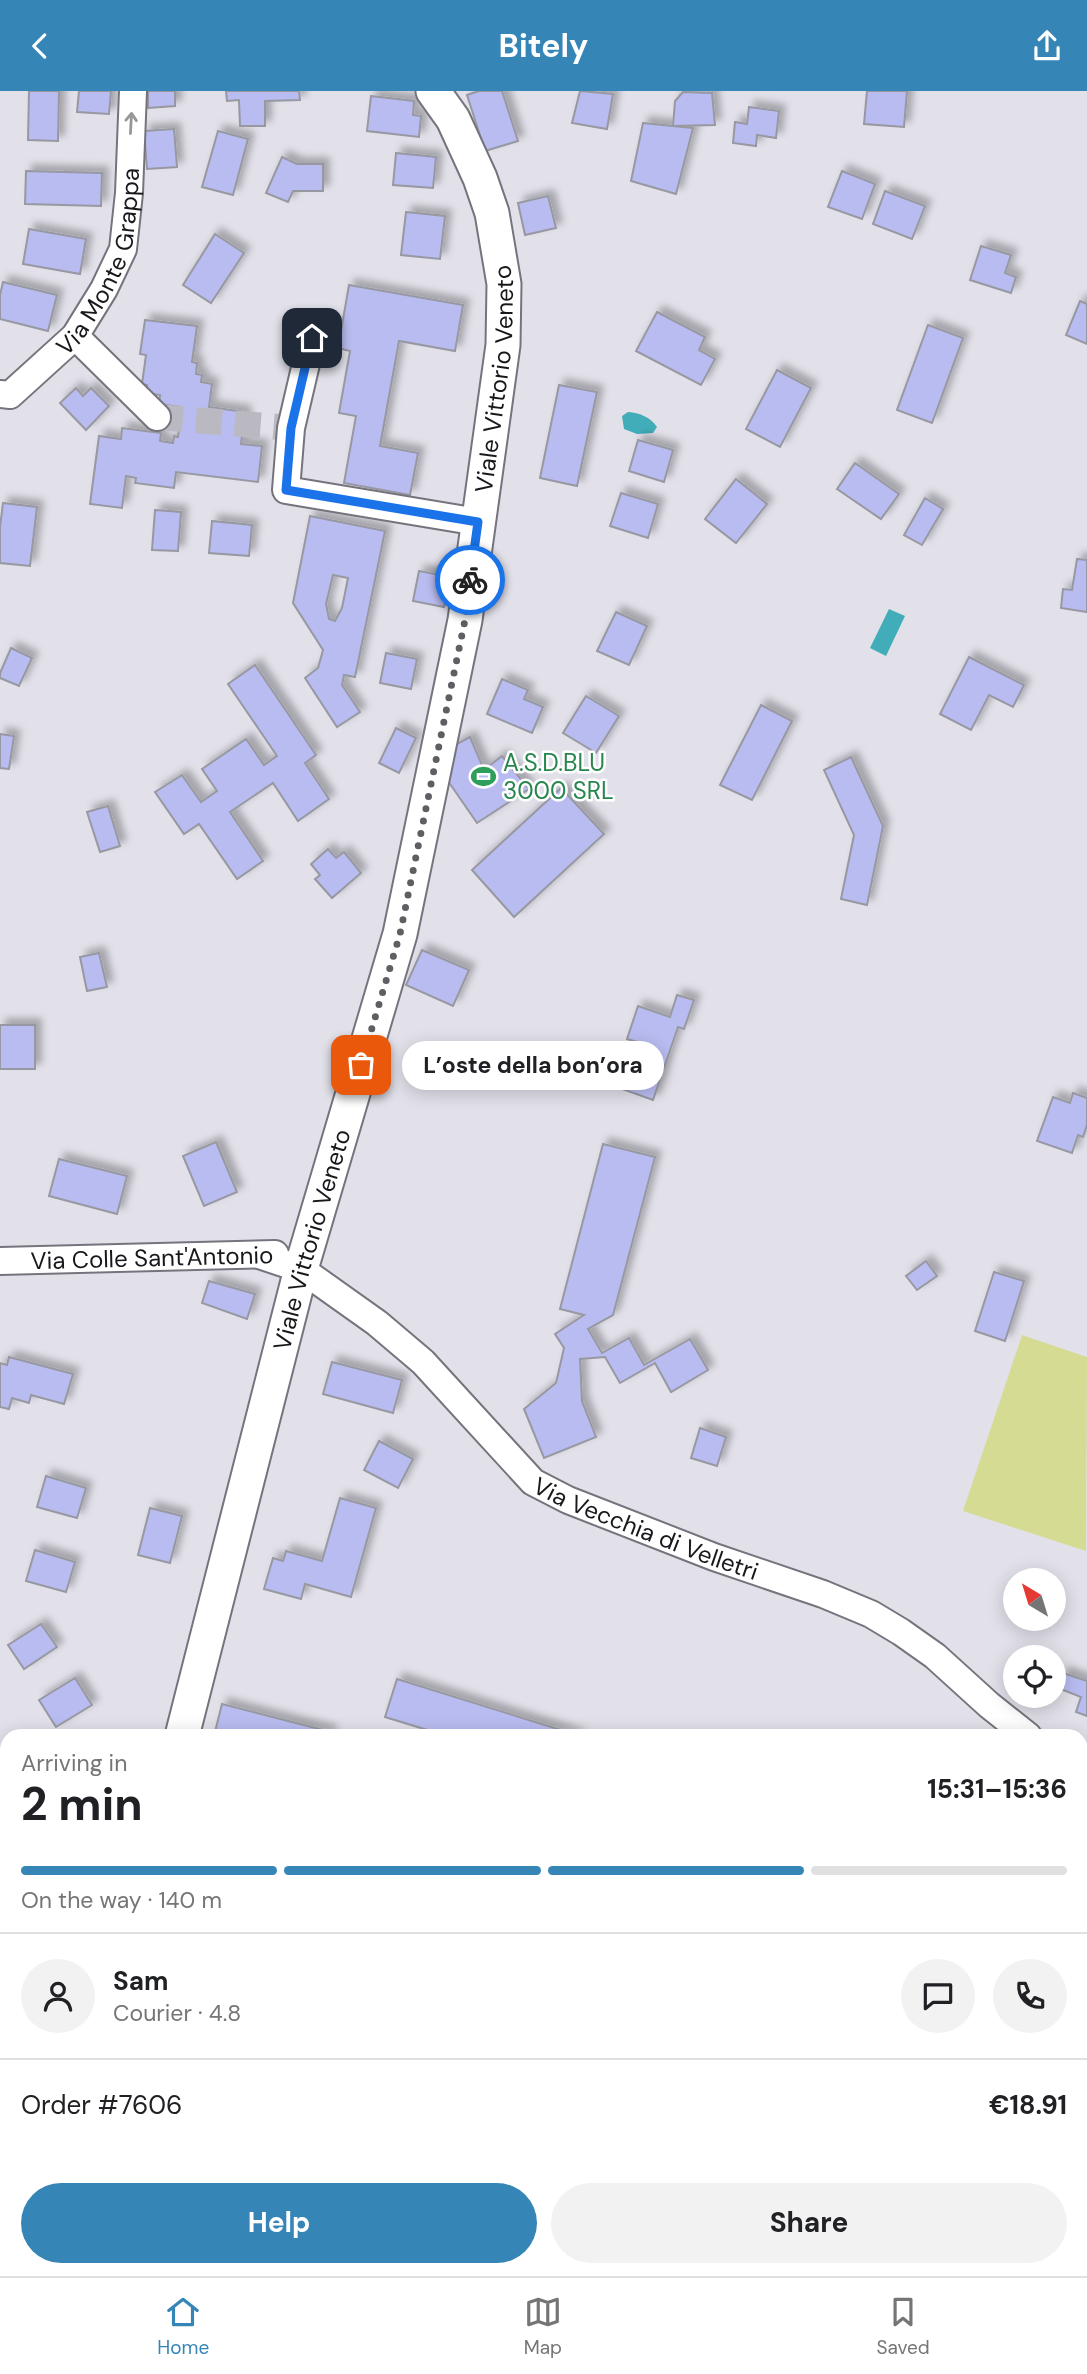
<!DOCTYPE html>
<meta charset="utf-8">
<style>
body{margin:0;font-family:"DM Sans",sans-serif;background:#f2f2f2;color:#202124;height:100vh;display:flex;flex-direction:column;font-size:26px;white-space:nowrap}
*{box-sizing:border-box;margin:0}
p{font-size:23px;color:#757577}
.icon{flex:none;width:38px;height:38px;fill:none;stroke:currentColor;stroke-width:2;stroke-linecap:round;stroke-linejoin:round}
.map{position:relative;flex:1;overflow:hidden}
.side{position:absolute;left:0px;top:1638px;width:1088px;height:548px;display:flex;flex-direction:column;background:#fff;border-radius:21px 21px 0 0;box-shadow:0 4px 18px #0003}
.side>*{flex:none}
.needle{width:46px;rotate:322deg}
.controls{position:absolute;left:1003px;top:1477px;display:grid;gap:14px}
.controls a{display:grid;place-items:center;width:63px;height:63px;border-radius:50%;background:#fff;box-shadow:0 4px 18px #0003;font-size:35px}
.pin{position:absolute;display:grid;place-items:center;width:60px;height:60px;color:#fff;margin:-30px;border-radius:14px;box-shadow:0 4px 10px #0006}
.courier{position:absolute;display:grid;place-items:center;width:70px;height:70px;margin:-35px;border:5px solid #1a73e8;border-radius:50%;background:#fff;color:#222;box-shadow:0 2px 9px #0007}
.bubble{position:absolute;height:49px;border-radius:24px;background:#fff;box-shadow:0 4px 18px #0003;font-size:23px;font-weight:700;line-height:49px;text-align:center}
.head em{font-style:normal;font-weight:700}
.head div{display:flex;flex-direction:column-reverse}
.head{display:flex;align-items:center;justify-content:space-between;height:119px;padding:0 21px}
h1{font-size:46px;font-weight:700;line-height:52px}
.bar{display:grid;grid-template-columns:repeat(4,1fr);gap:10px 7px;align-content:center;height:84px;padding:0 21px}
.bar i{height:9px;border-radius:5px;background:#e0e0e0}
.bar .active{background:#3586b7}
.bar p{grid-column:span 4}
.line{display:flex;align-items:center;gap:18px;padding:0 21px;border-top:2px solid #e0e0e0}
.line div{flex:1}
.round{display:grid;place-items:center;flex:none;width:74px;height:74px;border-radius:37px;background:#f2f2f2}
.button{display:flex;gap:14px;margin-top:auto;padding:14px 21px}
.button a{flex:1;height:80px;border-radius:42px;background:#3586b7;color:#fff;font-size:28px;font-weight:700;line-height:80px;text-align:center}
.button a+a{background:#f2f2f2;color:#202124}
header{display:flex;justify-content:space-between;align-items:center;height:91px;padding:0 21px;background:#3586b7;color:#fff;font-size:32px;font-weight:700}
.dock{display:flex;justify-content:space-around;align-items:center;height:98px;border-top:2px solid #e0e0e0;background:#fff;font-size:19px;color:#757577}
.dock a{display:grid;justify-items:center;gap:4px}
.dock .active{color:#3586b7}
.map>svg:first-child{display:block}
.green{fill:#d6db93}
.water{fill:#40adb8}
.building{fill:#b9bcf0;stroke:#9798a1;stroke-width:2;fill-rule:evenodd;filter:url(#shadow)}
.lines{fill:none;stroke-linecap:round;stroke-linejoin:round}
.minor-tunnel{stroke:#bab9c1;stroke-width:26;stroke-dasharray:26 13;stroke-linecap:butt}
.minor-casing{stroke:#75747d;stroke-width:30}
.major-casing{stroke:#75747d;stroke-width:37}
.minor{stroke:#fff;stroke-width:26}
.major{stroke:#fff;stroke-width:33}
.oneway{stroke:#979798}
.done{stroke:#5f5e63;stroke-width:7;stroke-dasharray:0 12.6}
.route{stroke:#1a73e8;stroke-width:9}
.labels{text-anchor:middle;dominant-baseline:central;stroke-width:5;stroke-linejoin:round;paint-order:stroke}
.street-label{font-size:24px;fill:#18171b;stroke:#fff}
.leisure-label{font-size:24px;fill:#27864d;stroke:#fff;text-anchor:start}
</style>
<header><svg class="icon" aria-label="back" viewBox="0 0 24 24"><path d="M15 5l-7 7 7 7"/></svg>Bitely<svg class="icon" aria-label="share" viewBox="0 0 24 24"><path d="M12 15V3M7 8l5-5 5 5M5 13v7h14v-7"/></svg></header>
<div class="map">
<svg width="1087" height="2185" viewBox="0 0 1087 2185">
<defs>
<filter id="shadow"><feDropShadow dx="6" dy="-6" stdDeviation="3.5" flood-color="#0004"/></filter>
</defs>
<rect width="100%" height="100%" fill="#e2e1ea"/>
<path class="green" d="M1022 1244 1087 1266 1086 1460 963 1420Z"/>
<g class="water">
<path d="M628 321C640 322 650 326 657 336L653 342 637 343 624 338 622 325Z"/>
<path d="M889 518 905 525 886 565 870 557Z"/>
</g>
<g class="building">
<path d="M29 0H59L58 50 28 49Z"/>
<path d="M79 0H111L109 23 77 21Z"/>
<path d="M148 0H175V15L148 17Z"/>
<path d="M226 0H299L300 9 265 10V35H240L239 9 227 10Z"/>
<path d="M479 0H502L518 50 485 60 467 4Z"/>
<path d="M580 0 613 3 607 38 572 32Z"/>
<path d="M867 0H907L904 36 864 33Z"/>
<path d="M683 1 712 2 715 34 673 35 675 10Z"/>
<path d="M371 5 414 10 413 24 421 25 419 46 367 40Z"/>
<path d="M749 16 779 20 776 47 757 44 756 55 733 52 735 31 747 33Z"/>
<path d="M643 32 693 37 676 103 631 90Z"/>
<path d="M174 38 177 76 147 78 144 40Z"/>
<path d="M218 40 248 48 233 104 202 96Z"/>
<path d="M396 62 436 66 433 97 393 94Z"/>
<path d="M282 66 297 73H323V100H293L288 111 266 102Z"/>
<path d="M26 80 102 82 101 115 25 113Z"/>
<path d="M842 80 875 93 862 128 828 116Z"/>
<path d="M885 100 925 115 912 148 873 133Z"/>
<path d="M548 105 556 137 525 144 518 112Z"/>
<path d="M406 121 445 125 440 168 401 164Z"/>
<path d="M29 138 86 148 80 183 23 173Z"/>
<path d="M215 143 244 162 211 212 183 194Z"/>
<path d="M981 155 1011 164 1005 182 1016 186 1011 202 970 189Z"/>
<path d="M3 191 57 204 48 240 0 228V204Z"/>
<path d="M349 194 463 214 455 260 399 250 380 355 418 362 410 404 344 392 356 325 339 322 350 260 338 257Z"/>
<path d="M1080 210 1087 213V253L1066 244Z"/>
<path d="M657 221 705 246 699 259 715 268 701 294 636 260Z"/>
<path d="M145 229 197 235 192 271 197 272 196 283 202 284 201 291 212 293 209 316 245 321 241 353 262 355 258 391 176 381 174 397 135 392 136 387 126 385 122 417 90 413 99 345 121 348 122 337 161 342 160 350 173 352 174 345 178 346 181 316 159 313 160 304 146 302 147 294 142 293 146 264 140 263Z"/>
<path d="M928 234 963 247 932 332 897 319Z"/>
<path d="M777 279 811 297 780 356 746 338Z"/>
<path d="M559 294 597 301 577 395 540 387Z"/>
<path d="M76 297 83 305 91 297 109 315 86 339 60 312Z"/>
<path d="M638 349 673 359 664 391 629 380Z"/>
<path d="M855 372 899 403 881 428 837 398Z"/>
<path d="M736 388 767 413 736 452 705 428Z"/>
<path d="M621 402 658 413 648 447 610 435Z"/>
<path d="M925 407 943 418 922 454 904 444Z"/>
<path d="M3 412 37 416 30 475 0 472V436Z"/>
<path d="M155 419 181 421 178 460 152 459Z"/>
<path d="M310 425 385 440 355 586 344 584 342 594 360 621 337 636 305 587 318 577 323 559 293 512ZM333 484 348 487 342 517 335 530 329 528 326 513Z"/>
<path d="M212 430 252 434 249 465 209 462Z"/>
<path d="M1077 468 1087 469V521L1061 517 1063 498 1072 499Z"/>
<path d="M419 480 451 486 444 516 413 510Z"/>
<path d="M616 521 647 535 629 574 597 560Z"/>
<path d="M11 557 32 567 19 595 0 587V582Z"/>
<path d="M386 562 417 568 411 598 380 592Z"/>
<path d="M969 566 1024 594 1013 616 989 604 971 639 940 623Z"/>
<path d="M255 574 316 664 305 672 329 708 298 730 273 692 230 721 263 770 237 788 199 733 184 743 155 701 182 684 201 711 217 700 202 678 246 648 264 674 277 665 228 593Z"/>
<path d="M502 588 528 599 524 608 543 616 532 642 487 623Z"/>
<path d="M586 605 619 625 596 662 563 642Z"/>
<path d="M761 614 792 630 752 709 720 694Z"/>
<path d="M396 637 416 647 399 682 379 672Z"/>
<path d="M0 643 14 645 9 678 0 677Z"/>
<path d="M470 646 484 679 502 665 529 698 477 732 448 690 453 655Z"/>
<path d="M851 666 883 735 867 814 841 808 854 744 824 679Z"/>
<path d="M561 697 604 743 514 826 472 779Z"/>
<path d="M108 715 120 755 100 761 87 721Z"/>
<path d="M328 758 336 767 344 761 361 782 332 807 315 788 320 784 311 773Z"/>
<path d="M422 859 469 879 453 915 406 894Z"/>
<path d="M99 862 107 896 87 900 80 866Z"/>
<path d="M677 904 694 909 684 938 678 936 653 1009 622 998 630 973 637 975 644 953 627 948 638 915 670 926Z"/>
<rect x="0" y="934" width="35" height="44"/>
<path d="M1073 1002 1087 1007V1034L1083 1046 1078 1044 1072 1062 1037 1050 1053 1006 1070 1012Z"/>
<path d="M216 1051 237 1101 204 1115 183 1065Z"/>
<path d="M603 1053 655 1066 613 1224 588 1238 602 1262 629 1247 644 1274 690 1248 708 1279 671 1301 655 1272 620 1292 605 1266 580 1268 582 1310 596 1346 544 1367 524 1318 556 1292 564 1257 555 1243 584 1224 560 1218Z"/>
<path d="M59 1068 127 1085 117 1123 49 1105Z"/>
<path d="M926 1170 937 1185 917 1199 906 1185Z"/>
<path d="M994 1181 1024 1190 1005 1250 975 1240Z"/>
<path d="M209 1190 255 1203 247 1228 202 1212Z"/>
<path d="M9 1266 73 1283 64 1313 31 1304 29 1312 12 1307 9 1318 0 1316V1272L7 1274Z"/>
<path d="M332 1271 402 1289 393 1322 323 1303Z"/>
<path d="M700 1337 726 1346 717 1375 691 1367Z"/>
<path d="M379 1350 413 1368 398 1397 364 1379Z"/>
<path d="M46 1385 86 1397 77 1427 37 1416Z"/>
<path d="M340 1407 376 1417 351 1506 305 1493 301 1508 264 1498 273 1467 283 1470 286 1460 322 1470Z"/>
<path d="M150 1417 182 1425 170 1472 138 1464Z"/>
<path d="M35 1459 75 1471 66 1501 26 1490Z"/>
<path d="M41 1533 57 1556 24 1578 8 1554Z"/>
<path d="M1063 1582 1087 1590V1625L1076 1621 1081 1606 1058 1597Z"/>
<path d="M75 1587 92 1614 56 1636 39 1609Z"/>
<path d="M397 1588 580 1645H447L385 1626Z"/>
<path d="M222 1613 331 1641 330 1645H214Z"/>
<path d="M1087 2132V2183L1078 2179H1082V2142Z"/>
</g>
<g class="lines">
<path class="minor-tunnel" d="M157 326 291 337"/>
<defs>
<g id="minor">
<path d="M75 245 157 326"/>
<path d="M312 247 291 337 286 399 478 431"/>
<path id="s1" d="M0 303 10 304 75 245 104 198 123 158 129 102 133 0"/>
<path id="s2" d="M259 1164 301 1178 377 1232 423 1271 533 1391 568 1409 714 1466 823 1503 871 1523 901 1541 935 1565 989 1614 1028 1645"/>
<path id="s3" d="M0 1170 275 1163"/>
<path d="M1082 1681 1087 1685"/>
<path d="M114 2185C158 2180 205 2179 250 2185"/>
<path d="M488 2185 489 2179"/>
</g>
<g id="major">
<path id="s4" d="M182 1645 301 1178 400 843 465 529 503 254 504 193 492 122 480 87 453 28 433 0"/>
<path d="M53 2185 54 2179"/>
</g>
</defs>
<use href="#minor" class="minor-casing"/>
<use href="#major" class="major-casing"/>
<use href="#minor" class="minor"/>
<use href="#major" class="major"/>
</g>
<defs><path id="oneway-shaft" d="M-6 0H5M1.5-3L5.5 0L1.5 3" fill="none" stroke-width="1.6" stroke-linecap="round" stroke-linejoin="round" transform="scale(1.75)"/></defs>
<use class="oneway" href="#oneway-shaft" transform="translate(131 32) rotate(-87)"/>
<g class="lines">
<path class="done" d="M361 974 400 843 465 529 470 489"/>
<path class="route" d="M312 247 291 337 286 399 478 431 470 489"/>
</g>
<defs>
<symbol id="stadium-bare" viewBox="-9 -9 18 18"><path d="M0-5a6.5 5 0 1 0 0 10a6.5 5 0 1 0 0-10ZM-3.5-1.8h7v3.6h-7Z" fill="#2e9e5b" stroke="#fff" stroke-width="2.5" paint-order="stroke"/></symbol>
</defs>
<g fill-rule="evenodd">
<use href="#stadium-bare" x="466" y="668" width="35" height="35"/>
</g>
<g class="labels">
<g class="street-label">
<text stroke="none"><textPath href="#s1" startOffset="178">Via Monte Grappa</textPath></text>
<text stroke="none"><textPath href="#s4" startOffset="1395">Viale Vittorio Veneto</textPath></text>
<text stroke="none"><textPath href="#s4" startOffset="513">Viale Vittorio Veneto</textPath></text>
<text stroke="none"><textPath href="#s3" startOffset="152">Via Colle Sant'Antonio</textPath></text>
<text stroke="none"><textPath href="#s2" startOffset="483">Via Vecchia di Velletri</textPath></text>
</g>
<g class="leisure-label">
<text x="503" y="671">A.S.D.BLU<tspan x="503" dy="28">3000 SRL</tspan></text>
</g>
</g>
</svg>
<div class="controls">
<a><svg class="needle" viewBox="-14 -14 28 28"><path d="M0-13l5 13h-10z" fill="#e53935"/><path d="M0 13l5-13h-10z" fill="#757577"/></svg></a>
<a><svg class="icon" aria-label="locate" viewBox="0 0 24 24"><circle cx="12" cy="12" r="6"/><path d="M12 2v4M12 18v4M2 12h4M18 12h4"/></svg></a>
</div>
<div class="pin" style="left:361px;top:974px;background:#ea580c"><svg class="icon" aria-label="bag" viewBox="0 0 24 24"><path d="M5 8h14l-1 12H6zM9 8a3 3 0 0 1 6 0"/></svg></div>
<div class="pin" style="left:312px;top:247px;background:#1f2937"><svg class="icon" aria-label="home" viewBox="0 0 24 24"><path d="M3 11l9-7 9 7M6 9v11h12V9"/></svg></div>
<div class="courier" style="left:470px;top:489px"><svg class="icon" aria-label="bike" viewBox="0 0 24 24"><circle cx="6" cy="16" r="4"/><circle cx="18" cy="16" r="4"/><path d="M6 16l4-8h5l3 8M10 8l3 8H6M13 5h3"/></svg></div>
<div class="bubble" style="left:402px;top:950px;width:262px">L’oste della bon’ora</div>
<section class="side">
<div class="head"><div><h1>2 min</h1><p>Arriving in</p></div><em>15:31–15:36</em></div>
<div class="bar"><i class="active"></i><i class="active"></i><i class="active"></i><i></i><p>On the way · 140 m</p></div>
<div class="line" style="height:126px"><a class="round"><svg class="icon" aria-label="person" viewBox="0 0 24 24"><circle cx="12" cy="8" r="4"/><path d="M4 21q1-7 8-7t8 7"/></svg></a><div><b>Sam</b><p>Courier · 4.8</p></div><a class="round"><svg class="icon" aria-label="chat" viewBox="0 0 24 24"><path d="M4 5h16v11H9l-5 4z"/></svg></a><a class="round"><svg class="icon" aria-label="phone" viewBox="0 0 24 24"><path d="M5 4h4l2 5-3 2q2 4 5 5l2-3 5 2v4C11 20 4 13 5 4z"/></svg></a></div>
<div class="line" style="height:91px"><div>Order #7606</div><b>€18.91</b></div>
<div class="button"><a>Help</a><a>Share</a></div>
</section>
</div>
<nav class="dock">
<a class="active"><svg class="icon" aria-label="home" viewBox="0 0 24 24"><path d="M3 11l9-7 9 7M6 9v11h12V9"/></svg>Home</a>
<a><svg class="icon" aria-label="map" viewBox="0 0 24 24"><path d="M3 6l6-2 6 2 6-2v14l-6 2-6-2-6 2zM9 4v14M15 6v14"/></svg>Map</a>
<a><svg class="icon" aria-label="saved" viewBox="0 0 24 24"><path d="M7 4h10v16l-5-4-5 4z"/></svg>Saved</a>
</nav>
